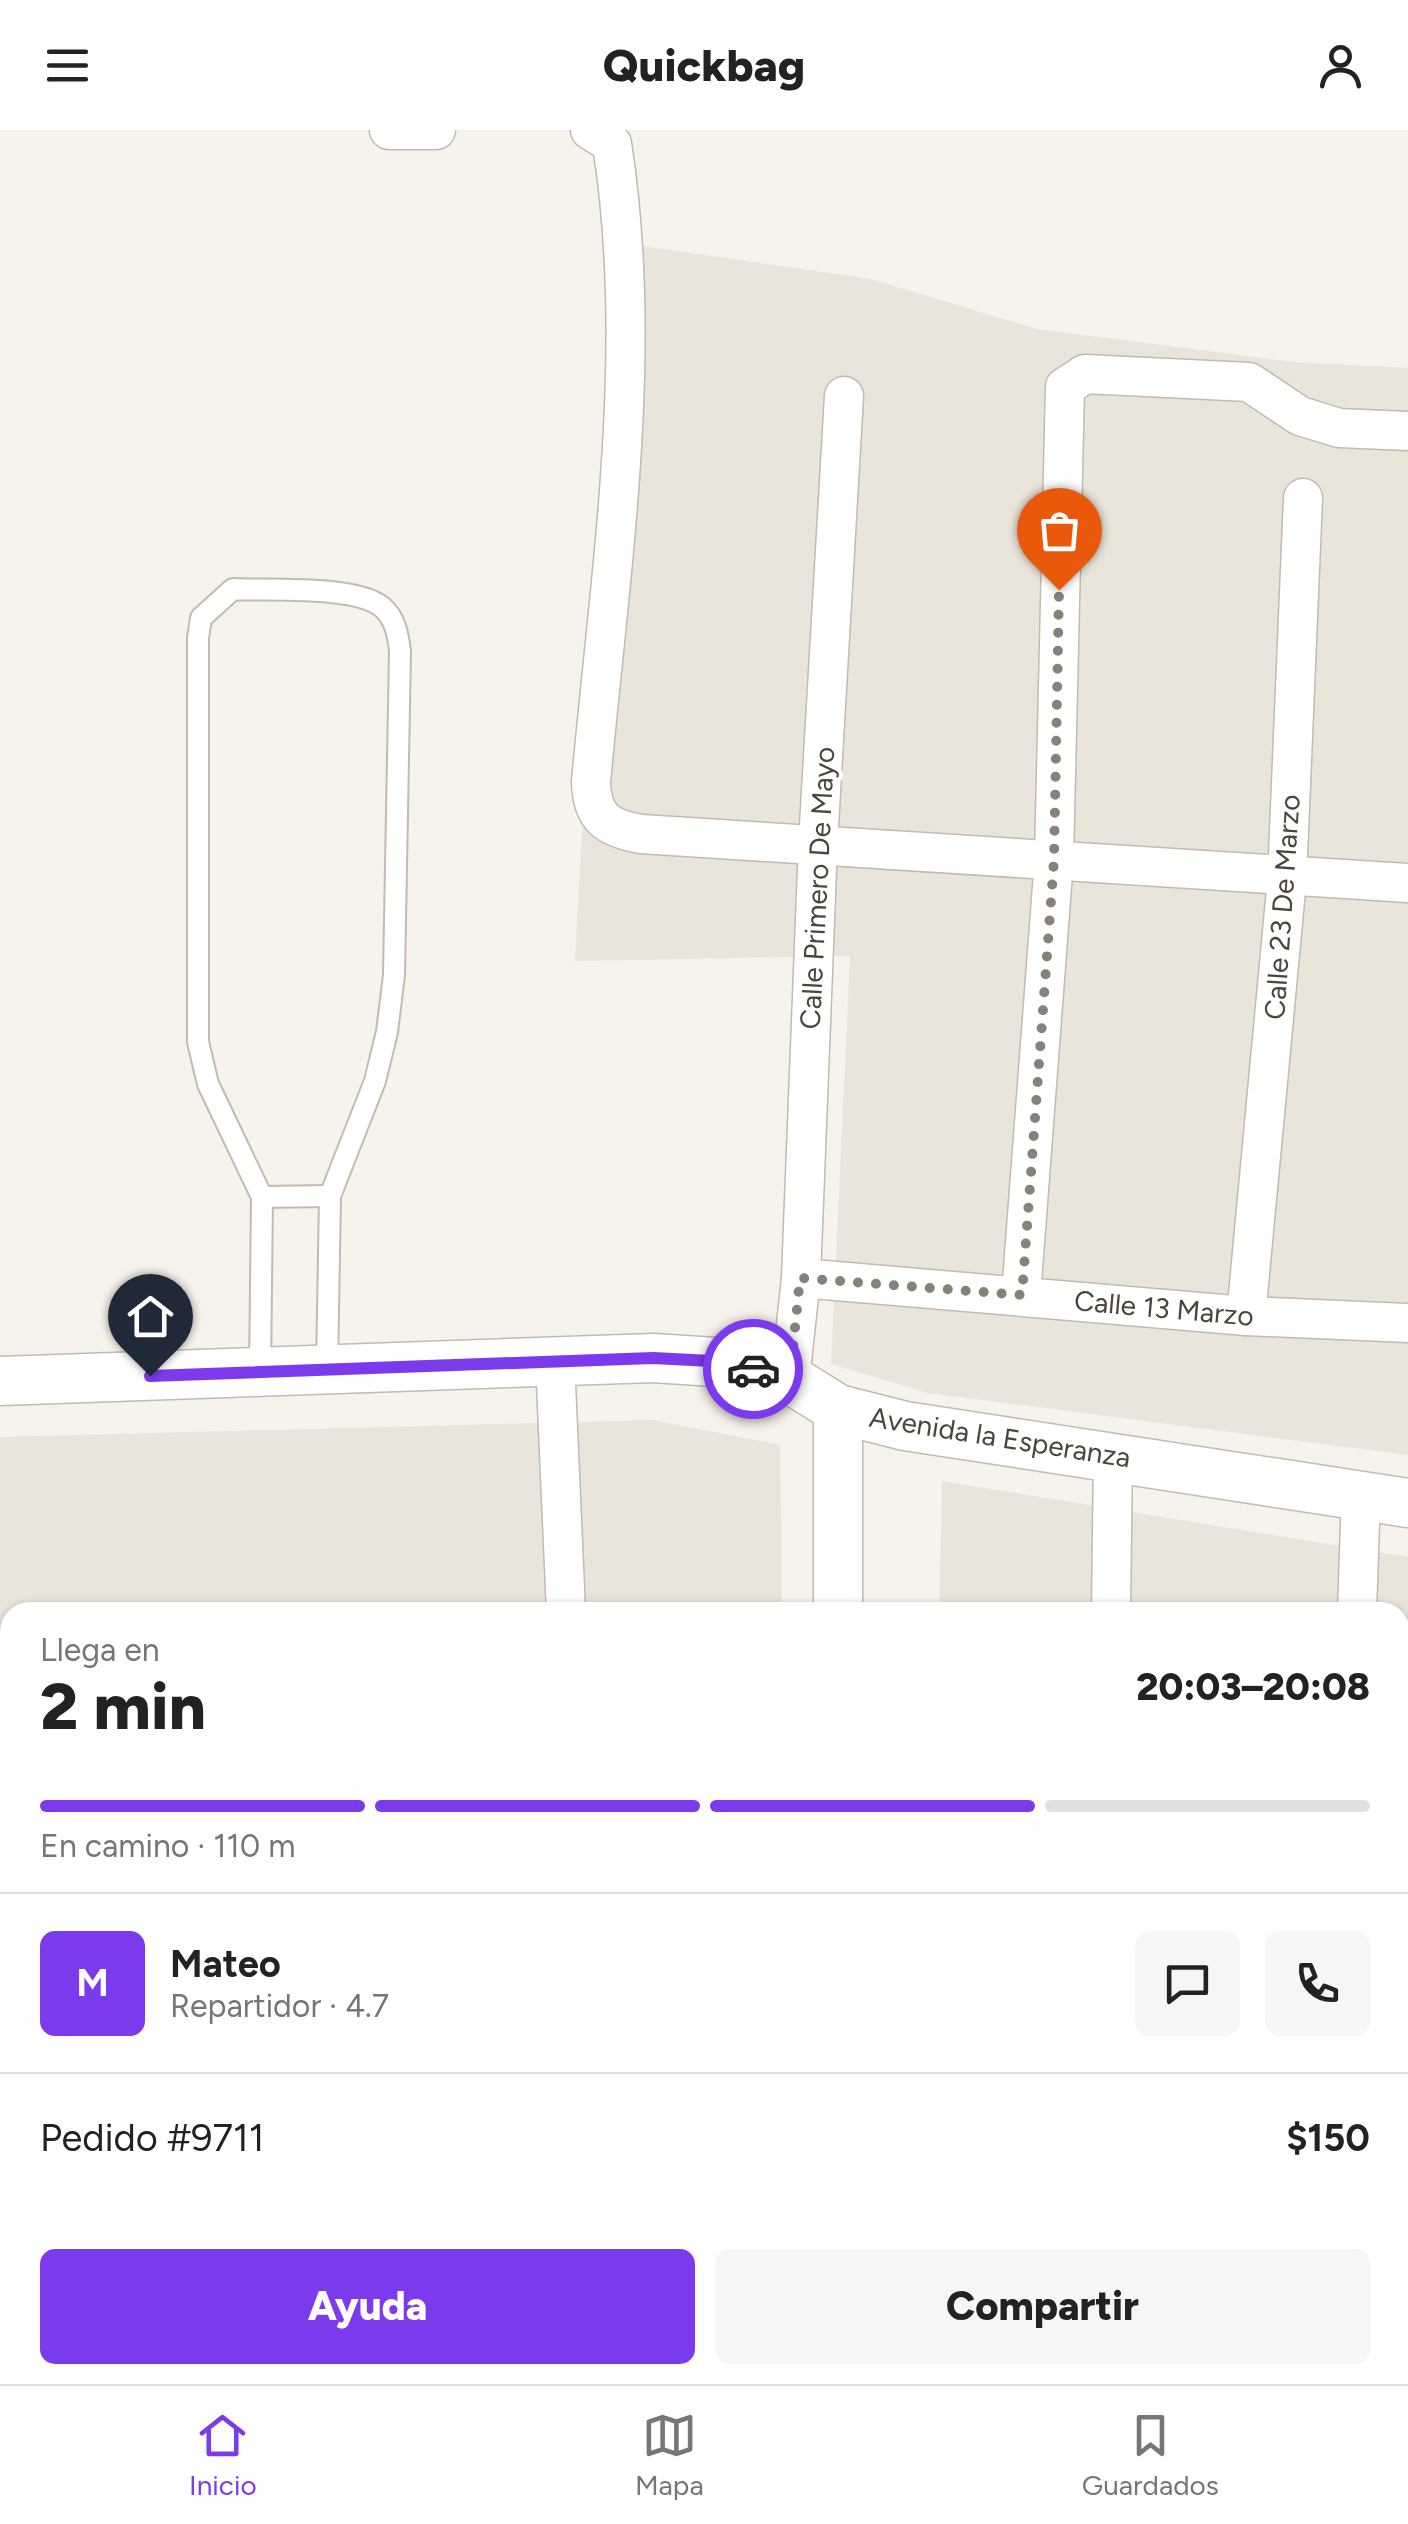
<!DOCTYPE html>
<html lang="es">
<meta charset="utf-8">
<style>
body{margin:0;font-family:Figtree,sans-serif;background:#f6f6f6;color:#222;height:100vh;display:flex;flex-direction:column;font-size:38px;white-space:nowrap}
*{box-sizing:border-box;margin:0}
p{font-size:32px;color:#767676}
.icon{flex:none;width:55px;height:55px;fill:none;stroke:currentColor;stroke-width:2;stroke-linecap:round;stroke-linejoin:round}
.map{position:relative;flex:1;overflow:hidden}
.details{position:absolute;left:0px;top:1472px;width:1410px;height:782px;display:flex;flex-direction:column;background:#fff;border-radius:30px 30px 0 0;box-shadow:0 2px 8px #0004}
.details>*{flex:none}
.pin{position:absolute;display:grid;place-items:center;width:85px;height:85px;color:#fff;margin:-102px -42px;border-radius:50% 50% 50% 0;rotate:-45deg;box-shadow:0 0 10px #0007}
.pin .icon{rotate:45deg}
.courier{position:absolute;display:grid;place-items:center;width:100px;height:100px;margin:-50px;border:8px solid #7c3aed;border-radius:50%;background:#fff;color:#222;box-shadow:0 2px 12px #0007}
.headline em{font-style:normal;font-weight:800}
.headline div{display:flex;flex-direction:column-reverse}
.headline{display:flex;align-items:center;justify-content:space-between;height:170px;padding:0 40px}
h1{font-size:65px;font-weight:800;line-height:75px}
.bar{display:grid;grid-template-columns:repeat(4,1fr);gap:15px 10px;align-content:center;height:120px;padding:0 40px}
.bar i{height:12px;border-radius:8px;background:#e0e0e0}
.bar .on{background:#7c3aed}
.bar p{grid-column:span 4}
.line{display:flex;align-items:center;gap:25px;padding:0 40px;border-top:2px solid #e0e0e0}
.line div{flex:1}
.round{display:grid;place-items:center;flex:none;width:105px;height:105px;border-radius:15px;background:#f6f6f6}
.cta{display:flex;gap:20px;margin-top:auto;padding:20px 40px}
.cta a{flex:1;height:115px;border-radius:15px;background:#7c3aed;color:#fff;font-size:40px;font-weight:800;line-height:115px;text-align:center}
.cta a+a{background:#f6f6f6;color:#222}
header{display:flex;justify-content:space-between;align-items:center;height:130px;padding:0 40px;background:#fff;font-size:45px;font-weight:800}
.tabs{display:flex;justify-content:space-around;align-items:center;height:140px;border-top:2px solid #e0e0e0;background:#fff;font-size:28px;color:#767676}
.tabs a{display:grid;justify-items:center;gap:5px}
.tabs .on{color:#7c3aed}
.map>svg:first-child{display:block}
.residential{fill:#eae5da}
.education{fill:#efe8d6}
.building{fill:#d8cfc1;stroke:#d3c7b4;stroke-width:2.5}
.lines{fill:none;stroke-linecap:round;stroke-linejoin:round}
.service-casing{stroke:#c2bbae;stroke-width:24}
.minor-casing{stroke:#c2bbae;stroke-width:41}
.tertiary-casing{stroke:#c2bbae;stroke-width:51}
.service{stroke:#fff;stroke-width:20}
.minor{stroke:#fff;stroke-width:38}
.tertiary{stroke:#fff;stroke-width:48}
.done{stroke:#878178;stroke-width:10;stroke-dasharray:0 18}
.route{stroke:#7c3aed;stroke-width:12}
.labels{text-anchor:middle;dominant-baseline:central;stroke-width:8;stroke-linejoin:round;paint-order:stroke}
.street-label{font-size:28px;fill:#4b4439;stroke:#fff}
</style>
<header><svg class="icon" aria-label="menu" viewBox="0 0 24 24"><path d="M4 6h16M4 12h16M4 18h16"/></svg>Quickbag<svg class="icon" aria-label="person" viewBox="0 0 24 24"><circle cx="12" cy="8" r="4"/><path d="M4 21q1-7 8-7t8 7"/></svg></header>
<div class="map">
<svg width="1408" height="2254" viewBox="0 0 1408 2254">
<rect width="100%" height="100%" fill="#f6f3ec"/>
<g class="residential">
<path d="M614 112 871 149 1037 199 1293 232 1408 238V1325L928 1263 831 1234 850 826 575 831Z"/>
<path d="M653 1290 780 1315 782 1482H10V2245H789V2254H0V1307Z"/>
<path d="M942 1351 1408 1427V2254H922V2245H1400V1482H939Z"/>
</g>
<path class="education" d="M10 1750V2149L0 2151V1751Z"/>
<path class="building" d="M10 1863V1952L2 1958 0 1870Z"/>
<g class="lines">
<defs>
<g id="service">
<path d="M262 1067 330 1066"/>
<path d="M260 1243 262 1067 208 954 198 912V508L201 488 233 459C269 461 356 455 382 477 395 488 398 504 400 521L394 845 387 902 375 951 330 1066 327 1239"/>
</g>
<g id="minor">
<path d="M389 0H436"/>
<path d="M590 0 612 14C645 223 610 442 591 652 592 688 607 698 641 704L1408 753"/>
<path d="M801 1148 1246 1186 1408 1193"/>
<path d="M1021 1165 1054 730 1065 257 1085 244 1249 252 1300 286 1339 298 1408 301"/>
<path d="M1246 1186 1287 749 1303 368"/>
<path d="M555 1230 566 1482"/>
<path d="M790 1249 801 1148 818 713 844 266"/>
<path d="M1111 1482 1113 1326"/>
<path d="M1357 1482 1361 1364"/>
<path d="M1400 1648 1408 1649"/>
<path d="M1400 1909 1408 1910"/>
<path d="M0 2180 10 2177"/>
<path d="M1400 2205 1403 2254"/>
<path d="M1099 2254V2245"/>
</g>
<g id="tertiary">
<path d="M0 1251 653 1228 731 1233 790 1249 838 1279 905 1296 1408 1373"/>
<path d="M838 1279V1482"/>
<path d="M0 1620 10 1619"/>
<path d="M0 1707H10"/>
<path d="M837 2245V2254"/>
</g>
</defs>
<use href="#service" class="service-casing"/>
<use href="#minor" class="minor-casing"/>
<use href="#tertiary" class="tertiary-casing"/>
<use href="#service" class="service"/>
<use href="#minor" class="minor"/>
<use href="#tertiary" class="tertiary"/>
</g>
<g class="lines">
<path class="done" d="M753 1239 790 1249 800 1148 1022 1165 1054 730 1059 460"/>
<path class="route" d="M150 1246 653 1228 731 1232 753 1239"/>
</g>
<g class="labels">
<g class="street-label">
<text transform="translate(817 758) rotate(-87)">Calle Primero De Mayo</text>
<text transform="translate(1282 777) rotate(-86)">Calle 23 De Marzo</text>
<text transform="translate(1164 1178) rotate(5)">Calle 13 Marzo</text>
<text transform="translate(1000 1307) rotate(9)">Avenida la Esperanza</text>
</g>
</g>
</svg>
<div class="pin" style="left:1059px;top:460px;background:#ea580c"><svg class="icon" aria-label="bag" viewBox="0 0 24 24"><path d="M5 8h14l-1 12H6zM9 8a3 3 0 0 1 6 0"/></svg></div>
<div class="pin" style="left:150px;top:1246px;background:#1f2937"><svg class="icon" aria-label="home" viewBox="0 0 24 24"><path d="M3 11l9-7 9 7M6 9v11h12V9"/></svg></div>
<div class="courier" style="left:753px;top:1239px"><svg class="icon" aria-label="car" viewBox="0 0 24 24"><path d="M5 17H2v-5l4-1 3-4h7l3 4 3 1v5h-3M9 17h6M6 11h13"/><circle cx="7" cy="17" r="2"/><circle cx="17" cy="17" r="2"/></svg></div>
<section class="details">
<div class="headline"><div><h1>2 min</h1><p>Llega en</p></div><em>20:03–20:08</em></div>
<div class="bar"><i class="on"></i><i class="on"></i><i class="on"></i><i></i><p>En camino · 110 m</p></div>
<div class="line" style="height:180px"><b class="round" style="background:#7c3aed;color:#fff">M</b><div><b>Mateo</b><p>Repartidor · 4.7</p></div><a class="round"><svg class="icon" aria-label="chat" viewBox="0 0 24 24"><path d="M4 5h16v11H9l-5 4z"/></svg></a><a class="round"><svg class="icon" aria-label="phone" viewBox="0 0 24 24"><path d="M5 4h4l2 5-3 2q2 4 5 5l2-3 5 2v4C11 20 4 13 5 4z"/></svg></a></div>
<div class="line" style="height:130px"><div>Pedido #9711</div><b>$150</b></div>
<div class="cta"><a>Ayuda</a><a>Compartir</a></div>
</section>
</div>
<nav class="tabs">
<a class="on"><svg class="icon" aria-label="home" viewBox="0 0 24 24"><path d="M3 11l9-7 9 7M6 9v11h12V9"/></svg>Inicio</a>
<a><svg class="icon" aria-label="map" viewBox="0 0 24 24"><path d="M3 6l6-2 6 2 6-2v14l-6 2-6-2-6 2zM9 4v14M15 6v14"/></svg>Mapa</a>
<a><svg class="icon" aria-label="saved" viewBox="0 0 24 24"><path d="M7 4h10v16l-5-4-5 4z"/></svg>Guardados</a>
</nav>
